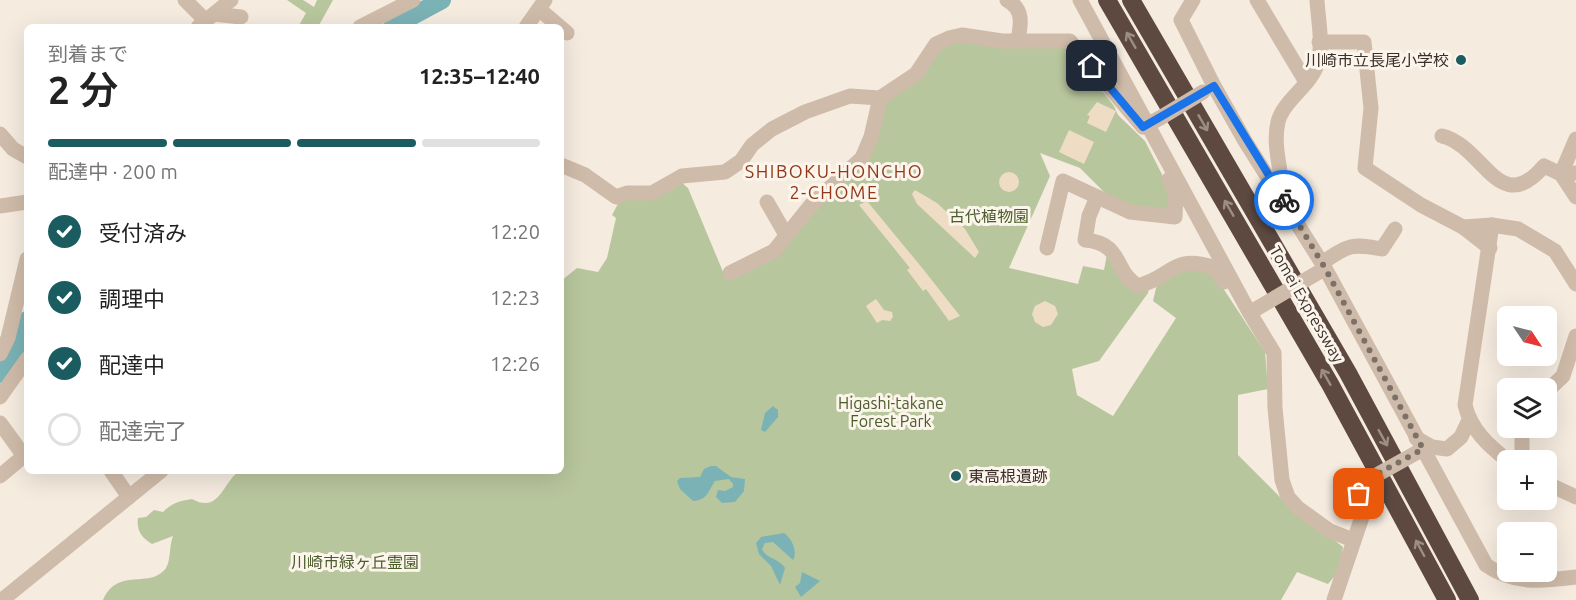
<!DOCTYPE html>
<html lang="ja">
<meta charset="utf-8">
<style>
body{margin:0;font-family:Ubuntu,"Noto Sans JP",sans-serif;background:#f6f6f6;color:#222;height:100vh;display:flex;flex-direction:column;font-size:22px;white-space:nowrap}
*{box-sizing:border-box;margin:0}
p{font-size:20px;color:#767676}
.icon{flex:none;width:33px;height:33px;fill:none;stroke:currentColor;stroke-width:2;stroke-linecap:round;stroke-linejoin:round}
.map{position:relative;flex:1;overflow:hidden}
.drawer{position:absolute;left:24px;top:24px;width:540px;height:450px;display:flex;flex-direction:column;background:#fff;border-radius:9px;box-shadow:0 6px 24px #0002}
.drawer>*{flex:none}
.needle{width:39px;rotate:125deg}
.fabs{position:absolute;left:1497px;top:306px;display:grid;gap:12px}
.fabs a{display:grid;place-items:center;width:60px;height:60px;border-radius:9px;background:#fff;box-shadow:0 6px 24px #0002;font-size:30px}
.pin{position:absolute;display:grid;place-items:center;width:51px;height:51px;color:#fff;margin:-26px;border-radius:12px;box-shadow:0 3px 9px #0006}
.courier{position:absolute;display:grid;place-items:center;width:60px;height:60px;margin:-30px;border:4px solid #1a73e8;border-radius:50%;background:#fff;color:#222;box-shadow:0 2px 8px #0007}
.summary em{font-style:normal;font-weight:600}
.summary div{display:flex;flex-direction:column-reverse}
.summary{display:flex;align-items:center;justify-content:space-between;height:102px;padding:0 24px}
h1{font-size:39px;font-weight:600;line-height:45px}
.bar{display:grid;grid-template-columns:repeat(4,1fr);gap:9px 6px;align-content:center;height:72px;padding:0 24px}
.bar i{height:8px;border-radius:4px;background:#e0e0e0}
.bar .on{background:#1b5c61}
.bar p{grid-column:span 4}
ol{padding:0 24px;list-style:none}
li{display:flex;align-items:center;gap:18px;height:66px}
li p{margin-inline-start:auto}
li .icon{padding:6px;border-radius:50%;background:#1b5c61;color:#fff;stroke-width:4}
li:last-child{color:#767676}
li i{width:33px;height:33px;border:3px solid #e0e0e0;border-radius:50%}
.map>svg:first-child{display:block}
.green{fill:#b8c69d}
.plaza{fill:#eedcc5}
.water{fill:#7bb2b5}
.lines{fill:none;stroke-linecap:round;stroke-linejoin:round}
.river{stroke:#7bb2b5;stroke-width:18}
.minor{stroke:#cfbba9;stroke-width:15}
.highway{stroke:#5d4940;stroke-width:18}
.minor-bridge{stroke:#cfbba9;stroke-width:15}
.oneway{stroke:#9d8e85}
.done{stroke:#7c7169;stroke-width:6;stroke-dasharray:0 10.8}
.route{stroke:#1a73e8;stroke-width:8}
.poi-dot{fill:#1b5c61;stroke:#fcf5ec;stroke-width:2}
.labels{text-anchor:middle;dominant-baseline:central;stroke-width:6;stroke-linejoin:round;paint-order:stroke}
.poi-label{font-size:16px;fill:#3b2f2a;stroke:#fcf5ec;text-anchor:end}
.park-label{font-size:16px;fill:#4a5c2b;stroke:#fcf5ec}
.street-label{font-size:16px;fill:#3b2f2a;stroke:#fcf5ec}
.neighbourhood-label{font-size:18px;letter-spacing:1.5px;fill:#92381b;stroke:#fcf5ec}
</style>
<div class="map">
<svg width="1576" height="600" viewBox="0 0 1576 600">
<rect width="100%" height="100%" fill="#f5ebdf"/>
<g class="green">
<path d="M287 0H303L314 7 317 0H333L318 27H298L306 13Z"/>
<path d="M962 39 1068 47 1114 106 1118 115 1145 141 1173 196 1172 214 1116 204 1080 168 1040 153 1050 176 1009 268 1078 284 1083 266 1104 270 1108 249 1149 287 1148 293 1099 361 1072 369 1077 395 1113 416 1176 318 1153 301 1157 284 1188 265 1215 276 1265 352 1268 389 1238 395V455L1283 500 1343 547 1339 571 1328 584 1297 572 1281 600H103C118 566 150 590 166 568 171 560 169 546 173 536L152 544C142 538 136 530 138 518L146 517 154 510 163 512C172 503 179 501 192 499 219 514 222 484 239 471H561V281L577 268 598 272 607 258 616 218 612 215 620 200 681 182 688 188 726 279 777 253 863 159 881 103 940 45Z"/>
</g>
<g class="plaza">
<path d="M1097 102 1116 111 1106 132 1087 123 1090 116 1087 115Z"/>
<path d="M1069 130 1094 142 1084 164 1059 152Z"/>
<circle cx="1009" cy="182" r="10"/>
<path d="M915 190 937 203 965 229 979 252 975 258 917 204 912 194Z"/>
<path d="M867 201 923 269 960 316 949 321 926 289 923 291 907 270 910 268 859 205Z"/>
<path d="M876 299 884 310 892 312 893 317 890 321 882 320 877 323 866 306Z"/>
<path d="M1045 301 1055 306 1058 314 1051 325 1043 327 1035 322 1032 314 1035 306Z"/>
</g>
<g class="water">
<path d="M773 406 778 410V417L765 432 761 430 765 413Z"/>
<path d="M711 466H716L731 477 745 479 744 491 735 502 722 503 716 497 718 490 725 491 733 487V484L729 479 715 481C708 491 708 500 693 501L680 489 677 481 680 478 700 477 704 469Z"/>
<path d="M784 533C792 539 798 551 793 560L773 542 765 543 762 549C766 559 779 558 785 568L780 585 771 566 759 554 756 543 761 537Z"/>
<path d="M802 572 820 581 801 597 795 587 800 583Z"/>
</g>
<g class="lines">
<g class="river">
<path d="M392 27 442 0"/>
<path d="M0 374 17 348 27 320"/>
</g>
<g class="minor">
<path d="M185 0 205 20"/>
<path d="M1007 0C1024 9 1021 24 1018 40"/>
<path d="M1080 0 1248 310 1274 353 1275 408 1282 480 1288 497 1298 508 1330 531 1353 540"/>
<path d="M1193 0 1181 20 1214 86 1245 141 1325 268 1486 565C1514 585 1543 581 1576 577"/>
<path d="M1257 0 1306 82"/>
<path d="M539 9 567 33"/>
<path d="M214 14 241 17"/>
<path d="M198 27 231 0"/>
<path d="M360 27 413 0"/>
<path d="M526 27 545 0"/>
<path d="M1319 42H1364L1371 108 1365 168 1421 205 1463 227 1490 248"/>
<path d="M0 134 13 149 27 157"/>
<path d="M1442 136C1484 146 1499 219 1544 166L1561 174 1576 173"/>
<path d="M1576 139 1561 174 1576 197"/>
<path d="M561 165 585 175 616 197 627 193H652L682 176 725 172 741 161 752 145 772 129 805 112 850 96 880 98 916 74 936 44 949 38 962 35 1002 41H1070L1143 127 1160 118"/>
<path d="M1282 196C1283 171 1272 148 1278 122 1283 101 1310 86 1317 65 1324 46 1318 20 1317 0"/>
<path d="M1097 197 1089 216 1085 240C1123 243 1114 271 1137 286 1173 278 1171 253 1215 268L1224 282"/>
<path d="M767 202 786 235"/>
<path d="M0 206 27 202"/>
<path d="M1492 225 1465 405C1471 430 1488 445 1508 461"/>
<path d="M1463 227 1492 225 1518 229 1555 251 1576 284"/>
<path d="M1047 248 1063 181 1130 212 1175 217 1176 195 1169 179"/>
<path d="M1322 263C1348 245 1352 243 1382 249L1395 229"/>
<path d="M730 273 774 251 811 205 862 158 871 137 880 98"/>
<path d="M0 354 8 338 27 259"/>
<path d="M1546 392 1563 376 1576 336"/>
<path d="M0 397 27 359"/>
<path d="M0 423 24 456 0 476"/>
<path d="M1416 438 1432 447 1447 449 1461 437 1469 420"/>
<path d="M1522 460V428"/>
<path d="M111 471 129 497"/>
<path d="M1546 483 1576 497"/>
<path d="M2 600 161 471"/>
<path d="M1334 600 1363 514 1359 484 1364 482"/>
</g>
<g class="highway">
<path d="M1107 0 1330 384 1447 600"/>
<path d="M1131 0 1348 373 1470 600"/>
</g>
<g class="minor-bridge">
<path d="M1160 118 1203 92"/>
<path d="M1256 309 1319 272"/>
<path d="M1364 482 1416 453"/>
</g>
</g>
<defs><path id="oneway-shaft" d="M-6 0H5M1.5-3L5.5 0L1.5 3" fill="none" stroke-width="1.6" stroke-linecap="round" stroke-linejoin="round" transform="scale(1.5)"/></defs>
<g class="oneway">
<use href="#oneway-shaft" transform="translate(1131 40) rotate(-120)"/>
<use href="#oneway-shaft" transform="translate(1203 123) rotate(60)"/>
<use href="#oneway-shaft" transform="translate(1229 208) rotate(-120)"/>
<use href="#oneway-shaft" transform="translate(1326 377) rotate(-120)"/>
<use href="#oneway-shaft" transform="translate(1383 438) rotate(61)"/>
<use href="#oneway-shaft" transform="translate(1420 548) rotate(-118)"/>
</g>
<g class="lines">
<path class="done" d="M1284 200 1325 268 1423 449 1359 484V494"/>
<path class="route" d="M1092 66 1143 127 1214 86 1284 200"/>
</g>
<g class="poi-dot">
<circle cx="1461" cy="60" r="6"/>
<circle cx="956" cy="476" r="6"/>
</g>
<g class="labels">
<g class="poi-label">
<text x="1449" y="60">川崎市立長尾小学校</text>
<text x="968" y="476" text-anchor="start">東高根遺跡</text>
</g>
<g class="park-label">
<text x="989" y="216">古代植物園</text>
<text x="891" y="403">Higashi-takane<tspan x="891" dy="18">Forest Park</tspan></text>
<text x="355" y="562">川崎市緑ヶ丘霊園</text>
</g>
<g class="street-label">
<text transform="translate(1307 304) rotate(60)">Tomei Expressway</text>
</g>
<g class="neighbourhood-label">
<text x="834" y="171">SHIBOKU-HONCHO<tspan x="834" dy="21">2-CHOME</tspan></text>
</g>
</g>
</svg>
<div class="fabs">
<a><svg class="needle" viewBox="-14 -14 28 28"><path d="M0-13l5 13h-10z" fill="#e53935"/><path d="M0 13l5-13h-10z" fill="#767676"/></svg></a>
<a><svg class="icon" aria-label="layers" viewBox="0 0 24 24"><path d="M12 4l9 5-9 5-9-5zM3 14l9 5 9-5"/></svg></a>
<a>+</a>
<a>−</a>
</div>
<div class="pin" style="left:1359px;top:494px;background:#ea580c"><svg class="icon" aria-label="bag" viewBox="0 0 24 24"><path d="M5 8h14l-1 12H6zM9 8a3 3 0 0 1 6 0"/></svg></div>
<div class="pin" style="left:1092px;top:66px;background:#1f2937"><svg class="icon" aria-label="home" viewBox="0 0 24 24"><path d="M3 11l9-7 9 7M6 9v11h12V9"/></svg></div>
<div class="courier" style="left:1284px;top:200px"><svg class="icon" aria-label="bike" viewBox="0 0 24 24"><circle cx="6" cy="16" r="4"/><circle cx="18" cy="16" r="4"/><path d="M6 16l4-8h5l3 8M10 8l3 8H6M13 5h3"/></svg></div>
<section class="drawer">
<div class="summary"><div><h1>2 分</h1><p>到着まで</p></div><em>12:35–12:40</em></div>
<div class="bar"><i class="on"></i><i class="on"></i><i class="on"></i><i></i><p>配達中 · 200 m</p></div>
<ol>
<li><svg class="icon" aria-label="check" viewBox="0 0 24 24"><path d="M5 12l5 5 9-10"/></svg>受付済み<p>12:20</p></li>
<li><svg class="icon" aria-label="check" viewBox="0 0 24 24"><path d="M5 12l5 5 9-10"/></svg>調理中<p>12:23</p></li>
<li><svg class="icon" aria-label="check" viewBox="0 0 24 24"><path d="M5 12l5 5 9-10"/></svg>配達中<p>12:26</p></li>
<li><i></i>配達完了</li>
</ol>
</section>
</div>
